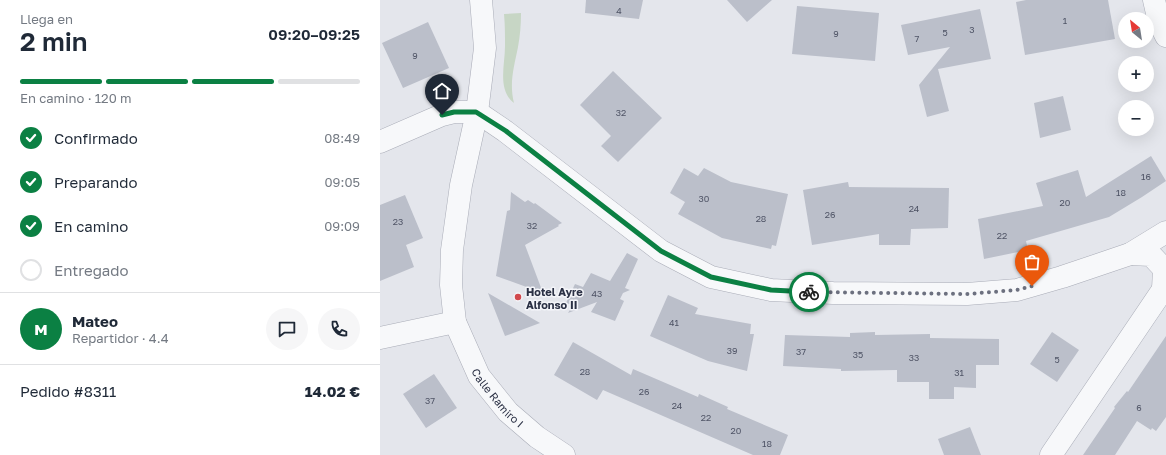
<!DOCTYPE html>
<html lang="es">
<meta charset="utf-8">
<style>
body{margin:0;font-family:"Golos Text",sans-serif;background:#f6f6f7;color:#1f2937;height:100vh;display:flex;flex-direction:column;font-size:15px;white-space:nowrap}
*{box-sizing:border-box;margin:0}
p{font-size:13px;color:#747a83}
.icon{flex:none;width:22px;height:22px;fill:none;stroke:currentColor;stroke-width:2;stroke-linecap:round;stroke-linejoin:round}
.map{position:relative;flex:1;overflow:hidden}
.sheet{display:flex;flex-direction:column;background:#fff;width:380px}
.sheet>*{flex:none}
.needle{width:26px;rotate:330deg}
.buttons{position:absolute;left:738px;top:12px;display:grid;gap:8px}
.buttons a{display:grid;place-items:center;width:36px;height:36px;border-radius:50%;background:#fff;box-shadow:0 4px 16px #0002;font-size:20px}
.pin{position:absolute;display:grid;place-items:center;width:34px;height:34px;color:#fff;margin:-41px -17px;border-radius:50% 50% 50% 0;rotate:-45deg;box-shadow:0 0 4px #0007}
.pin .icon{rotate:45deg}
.courier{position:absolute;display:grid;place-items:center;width:40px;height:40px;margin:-20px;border:3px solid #0b8043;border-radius:50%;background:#fff;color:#222;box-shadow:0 1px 5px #0007}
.overview em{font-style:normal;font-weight:600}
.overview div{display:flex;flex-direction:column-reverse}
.overview{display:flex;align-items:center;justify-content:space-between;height:68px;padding:0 20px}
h1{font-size:26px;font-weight:600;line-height:30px}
.bar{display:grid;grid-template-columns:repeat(4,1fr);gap:6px 4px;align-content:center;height:48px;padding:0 20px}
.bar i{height:5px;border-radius:3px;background:#e0e1e3}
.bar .current{background:#0b8043}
.bar p{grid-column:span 4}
.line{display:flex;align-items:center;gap:10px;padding:0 20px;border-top:1px solid #e0e1e3}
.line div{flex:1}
.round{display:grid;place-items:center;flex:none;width:42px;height:42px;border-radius:21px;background:#f6f6f7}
ol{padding:0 20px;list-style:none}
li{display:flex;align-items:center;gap:12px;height:44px}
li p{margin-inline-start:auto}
li .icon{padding:4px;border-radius:50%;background:#0b8043;color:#fff;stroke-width:4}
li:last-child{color:#747a83}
li i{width:22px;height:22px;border:2px solid #e0e1e3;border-radius:50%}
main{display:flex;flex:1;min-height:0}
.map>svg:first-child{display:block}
.green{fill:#c7d6c5}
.building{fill:#bbbfca}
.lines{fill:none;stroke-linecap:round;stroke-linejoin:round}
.street-casing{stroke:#a9acb7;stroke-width:23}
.street{stroke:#f7f8fa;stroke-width:22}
.done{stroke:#6c707f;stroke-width:4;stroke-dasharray:0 7.2}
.route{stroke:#0b8043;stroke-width:5}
.poi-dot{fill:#d1494d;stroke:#f4f5f9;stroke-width:1.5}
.labels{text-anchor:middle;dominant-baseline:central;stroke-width:3;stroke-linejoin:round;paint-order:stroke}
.number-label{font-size:9px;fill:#4f5466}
.poi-label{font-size:11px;font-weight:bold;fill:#2b3145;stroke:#f4f5f9;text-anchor:start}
.street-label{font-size:11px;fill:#2b3145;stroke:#f4f5f9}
</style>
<main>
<section class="sheet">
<div class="overview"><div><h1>2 min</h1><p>Llega en</p></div><em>09:20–09:25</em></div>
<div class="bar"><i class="current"></i><i class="current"></i><i class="current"></i><i></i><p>En camino · 120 m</p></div>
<ol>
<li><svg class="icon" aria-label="check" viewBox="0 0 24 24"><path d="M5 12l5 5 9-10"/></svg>Confirmado<p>08:49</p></li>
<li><svg class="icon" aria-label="check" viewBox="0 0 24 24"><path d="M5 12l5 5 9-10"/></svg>Preparando<p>09:05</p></li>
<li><svg class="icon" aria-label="check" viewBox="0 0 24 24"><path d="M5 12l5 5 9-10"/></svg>En camino<p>09:09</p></li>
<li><i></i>Entregado</li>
</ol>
<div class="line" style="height:72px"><b class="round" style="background:#0b8043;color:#fff">M</b><div><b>Mateo</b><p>Repartidor · 4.4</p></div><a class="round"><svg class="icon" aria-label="chat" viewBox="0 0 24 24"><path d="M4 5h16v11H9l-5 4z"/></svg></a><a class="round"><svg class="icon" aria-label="phone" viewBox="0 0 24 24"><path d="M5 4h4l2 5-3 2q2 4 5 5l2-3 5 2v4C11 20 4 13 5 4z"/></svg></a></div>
<div class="line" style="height:52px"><div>Pedido #8311</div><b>14.02 €</b></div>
</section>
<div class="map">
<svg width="786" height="455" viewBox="0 0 786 455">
<rect width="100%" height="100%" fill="#e4e6ec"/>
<path class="green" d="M141 13C141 25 140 36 138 47 134 67 129 83 134 103 117 90 125 65 125 46 125 35 125 25 124 14Z"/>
<g class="building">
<path d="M206 0H263L259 19 205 13Z"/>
<path d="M347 0H392L367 22Z"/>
<path d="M646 0H728L735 39 645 55 636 2Z"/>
<path d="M417 6 499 13 495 61 412 54Z"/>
<path d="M600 9 611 59 558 69 569 111 547 117 539 85 570 47 528 55 521 25Z"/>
<path d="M48 22 69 68 23 88 2 43Z"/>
<path d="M233 71 282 118 238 162 221 146 231 136 200 105Z"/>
<path d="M683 96 691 130 660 138 654 103Z"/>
<path d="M771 156 786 181 762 197 729 217 646 241 648 250 604 259 598 219 663 206 656 183 698 170 706 197Z"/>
<path d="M304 168 318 176 324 168 351 182 408 194 396 246 392 245 391 249 342 238 298 214 305 202 290 193Z"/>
<path d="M468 182 469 187 569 188 568 228 531 229 530 245H499V234L432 245 423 190Z"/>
<path d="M131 192 145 202 148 200 154 204 155 203 182 223 178 225 179 226 145 245 163 293 116 276 127 211 130 210Z"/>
<path d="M25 195 43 238 26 245 34 267 0 281V205Z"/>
<path d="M247 253 258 259 245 288 250 290 243 293 240 299 244 301 235 321 211 312 217 302 188 313 193 305 186 303 195 284 203 287 211 273 230 281Z"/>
<path d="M108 293 160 323 125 336Z"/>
<path d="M288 295 318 308 315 314 371 324 370 334H374L367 371 328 361 270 336Z"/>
<path d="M495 332V335L550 334V338L619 339V365H596V388L574 387V399H549V382H517V370L461 371V369L403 366 405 335 470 337V333Z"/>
<path d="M672 332 699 350 677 382 650 364Z"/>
<path d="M786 336V417L776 431 772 428 771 430 757 421 735 455H703L735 408 734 407 747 391 748 392Z"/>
<path d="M193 342 251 375 253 369 318 397 319 394 348 407 347 409 408 435 400 455H373L223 390 217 400 174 375Z"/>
<path d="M54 374 77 408 46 428 23 394Z"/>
<path d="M590 427 601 455H564L558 439Z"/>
</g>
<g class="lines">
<defs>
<g id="street">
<path id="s1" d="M101 0 105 48 97 112 81 185 72 250 71 285 75 322 99 376 128 412 157 437 184 455"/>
<path d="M774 0 779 22 786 36"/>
<path d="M97 112 125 131 281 251 331 277 391 290 453 293 587 294 637 290 682 277 750 254 786 232"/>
<path d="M0 142 62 115 74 112H97"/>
<path d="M750 254 771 255 784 269 783 289"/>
<path d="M0 338 75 322"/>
<path d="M671 455 786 285"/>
</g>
</defs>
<use href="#street" class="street-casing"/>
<use href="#street" class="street"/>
</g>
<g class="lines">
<path class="done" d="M429 292 587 294 637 290 652 286"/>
<path class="route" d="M62 115 74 112H96L126 131 281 251 331 277 391 290 429 292"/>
</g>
<circle class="poi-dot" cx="138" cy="297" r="4"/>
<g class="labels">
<g class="number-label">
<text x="239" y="10">4</text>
<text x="685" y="20">1</text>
<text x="592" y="29">3</text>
<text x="565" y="32">5</text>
<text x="456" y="33">9</text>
<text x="537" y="38">7</text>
<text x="35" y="55">9</text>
<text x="241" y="112">32</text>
<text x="766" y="176">16</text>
<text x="741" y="192">18</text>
<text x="324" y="198">30</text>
<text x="685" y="202">20</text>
<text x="534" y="208">24</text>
<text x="450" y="214">26</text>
<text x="381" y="218">28</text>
<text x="18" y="221">23</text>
<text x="152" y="225">32</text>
<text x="622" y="235">22</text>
<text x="217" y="293">43</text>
<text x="294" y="322">41</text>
<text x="352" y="350">39</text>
<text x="421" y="351">37</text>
<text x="478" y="354">35</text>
<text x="534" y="357">33</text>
<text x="677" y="359">5</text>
<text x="205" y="371">28</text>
<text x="579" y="372">31</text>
<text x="264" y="391">26</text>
<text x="50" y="400">37</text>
<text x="297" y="405">24</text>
<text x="759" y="407">6</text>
<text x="326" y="417">22</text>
<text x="356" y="430">20</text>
<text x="387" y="443">18</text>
</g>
<g class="poi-label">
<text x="146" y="291">Hotel Ayre<tspan x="146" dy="13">Alfonso II</tspan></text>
</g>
<g class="street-label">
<text stroke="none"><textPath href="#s1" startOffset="413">Calle Ramiro I</textPath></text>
</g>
</g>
</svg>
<div class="buttons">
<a><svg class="needle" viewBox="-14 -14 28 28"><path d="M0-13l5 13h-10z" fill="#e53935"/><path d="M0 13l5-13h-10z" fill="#747a83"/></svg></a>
<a>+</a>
<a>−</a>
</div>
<div class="pin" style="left:652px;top:286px;background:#ea580c"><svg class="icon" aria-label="bag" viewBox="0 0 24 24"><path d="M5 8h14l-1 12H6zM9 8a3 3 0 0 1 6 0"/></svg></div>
<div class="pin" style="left:62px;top:115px;background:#1f2937"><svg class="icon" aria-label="home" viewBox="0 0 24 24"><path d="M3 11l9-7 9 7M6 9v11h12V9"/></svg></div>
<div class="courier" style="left:429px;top:292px"><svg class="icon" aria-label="bike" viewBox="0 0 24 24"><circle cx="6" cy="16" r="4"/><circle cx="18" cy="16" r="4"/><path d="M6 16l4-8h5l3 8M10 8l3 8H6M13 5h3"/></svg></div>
</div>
</main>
